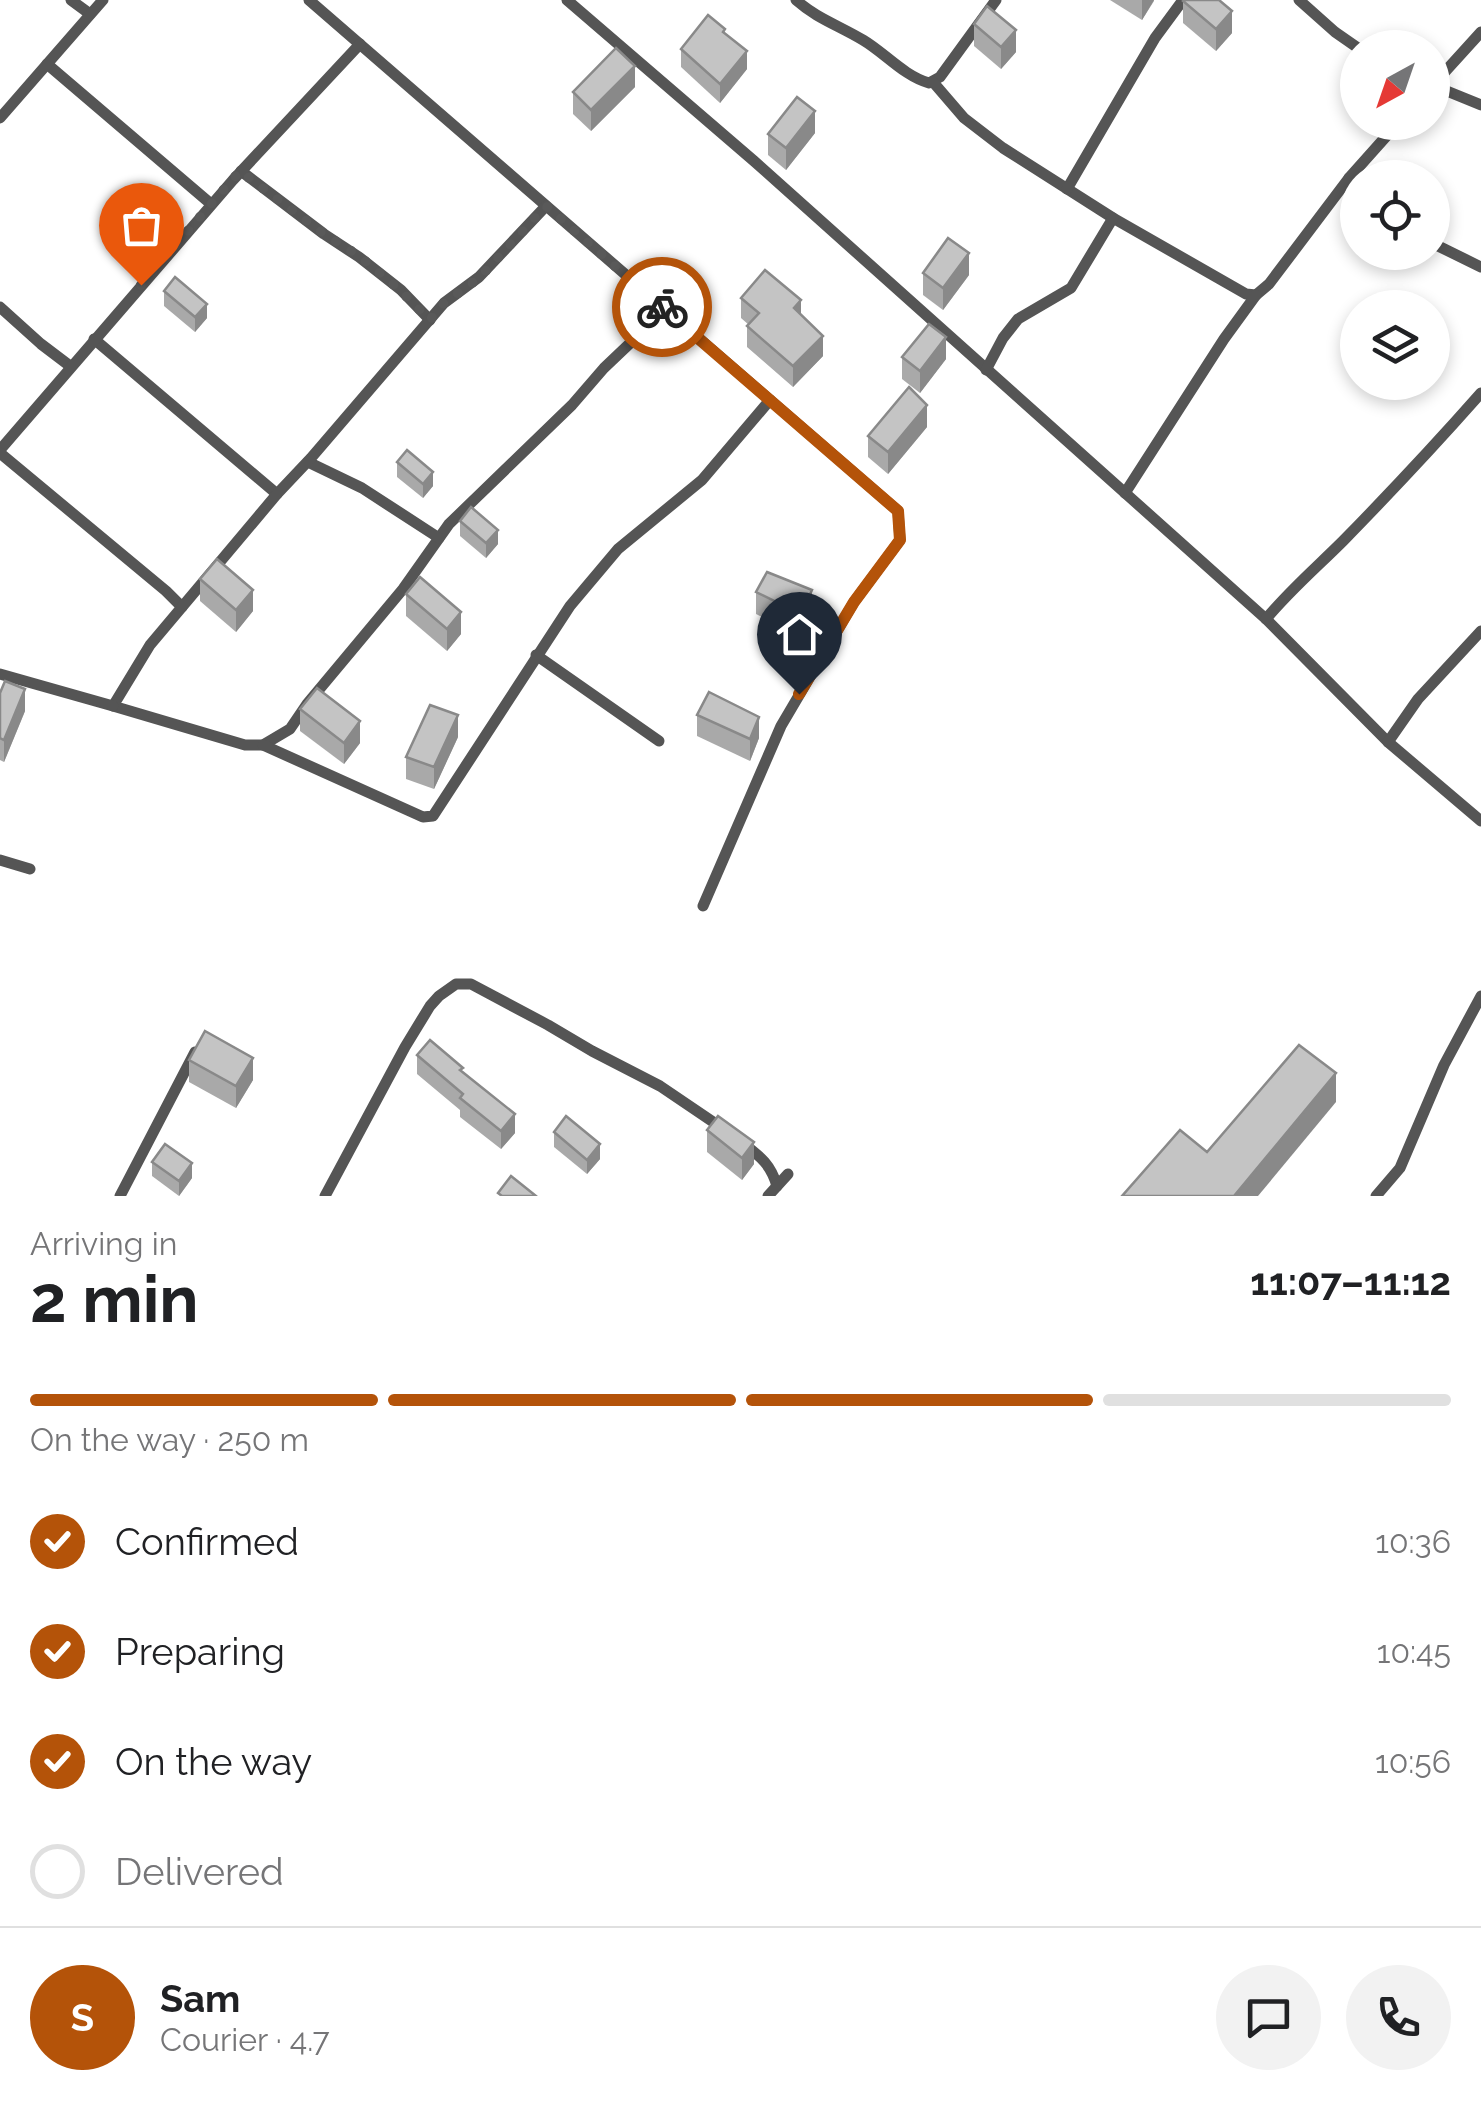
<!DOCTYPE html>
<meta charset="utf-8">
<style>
body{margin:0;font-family:Raleway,sans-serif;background:#f2f2f2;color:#202124;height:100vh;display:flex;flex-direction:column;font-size:38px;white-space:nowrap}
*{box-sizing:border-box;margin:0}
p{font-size:32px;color:#757577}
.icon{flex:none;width:55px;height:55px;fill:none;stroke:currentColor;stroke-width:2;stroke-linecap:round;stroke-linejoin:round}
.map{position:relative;height:1196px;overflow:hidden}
.sheet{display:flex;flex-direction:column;background:#fff;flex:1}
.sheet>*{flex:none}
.needle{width:65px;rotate:220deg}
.fabs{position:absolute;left:1340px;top:30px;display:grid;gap:20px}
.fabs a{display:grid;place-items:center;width:110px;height:110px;border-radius:50%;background:#fff;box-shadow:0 5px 15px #0003;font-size:50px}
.pin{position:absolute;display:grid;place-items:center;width:85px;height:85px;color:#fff;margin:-102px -42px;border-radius:50% 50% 50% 0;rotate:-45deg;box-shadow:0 0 10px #0007}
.pin .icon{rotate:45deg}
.courier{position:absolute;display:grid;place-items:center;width:100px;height:100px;margin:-50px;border:8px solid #b45309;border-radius:50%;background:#fff;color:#222;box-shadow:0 2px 12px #0007}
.overview em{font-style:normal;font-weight:700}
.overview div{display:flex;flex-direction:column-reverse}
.overview{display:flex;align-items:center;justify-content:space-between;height:170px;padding:0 30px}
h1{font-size:65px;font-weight:700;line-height:75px}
.bar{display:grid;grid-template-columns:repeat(4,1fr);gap:15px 10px;align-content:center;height:120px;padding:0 30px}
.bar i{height:12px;border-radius:8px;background:#e0e0e0}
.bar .current{background:#b45309}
.bar p{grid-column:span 4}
.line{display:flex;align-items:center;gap:25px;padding:0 30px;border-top:2px solid #e0e0e0}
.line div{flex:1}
.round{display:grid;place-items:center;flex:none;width:105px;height:105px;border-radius:52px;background:#f2f2f2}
ol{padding:0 30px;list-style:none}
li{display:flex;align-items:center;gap:30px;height:110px}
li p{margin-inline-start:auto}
li .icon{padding:10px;border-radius:50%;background:#b45309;color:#fff;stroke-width:4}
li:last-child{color:#757577}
li i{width:55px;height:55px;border:5px solid #e0e0e0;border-radius:50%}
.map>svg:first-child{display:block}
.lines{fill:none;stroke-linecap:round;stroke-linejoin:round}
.minor{stroke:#555;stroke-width:11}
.wall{fill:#a9a9a9}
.shaded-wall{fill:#898989}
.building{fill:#c4c4c4;stroke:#898989;stroke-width:2.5}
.done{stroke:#595959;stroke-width:10;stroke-dasharray:0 18}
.route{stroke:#b45309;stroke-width:12}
</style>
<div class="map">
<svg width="1481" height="1196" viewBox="0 0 1481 1196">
<rect width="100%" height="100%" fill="#fff"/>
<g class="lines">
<g class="minor">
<path d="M71 0 90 14"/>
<path d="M309 0 898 511 900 540 854 602 781 726 703 906"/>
<path d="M567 0 754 161 1266 619 1388 742 1481 821"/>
<path d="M796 0C816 18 840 26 863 40 885 53 904 76 929 83L940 77 996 0"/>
<path d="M1299 0 1335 32 1358 48"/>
<path d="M47 64 211 204"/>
<path d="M933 82 964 118 1003 148 1113 218 1246 294 1256 295 1269 284 1349 178"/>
<path d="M1432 85 1481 105"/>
<path d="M1432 86 1481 32"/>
<path d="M0 118 103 0"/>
<path d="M241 171 324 234 359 257 401 290 430 320"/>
<path d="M1358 187 1349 178 1399 122"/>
<path d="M1067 189 1155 38 1183 0"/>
<path d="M1432 243 1481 267"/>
<path d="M0 307 41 344 70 366"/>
<path d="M94 339 277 494"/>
<path d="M986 370 1003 338 1018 319 1071 288 1113 218"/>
<path d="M0 450 233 180 360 44"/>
<path d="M0 453 166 591 182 607 150 645 113 706 245 745H263L290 729 307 704 403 589 449 524 572 405 604 368 665 310"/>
<path d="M308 462 362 488 439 538"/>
<path d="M1125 493 1224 339 1256 295"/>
<path d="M182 607 277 494 311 458 444 303 479 277 546 206"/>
<path d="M1266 619C1290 590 1317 567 1343 541 1390 493 1436 444 1481 393"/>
<path d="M536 655 659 741"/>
<path d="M0 674 113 706"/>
<path d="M1388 742 1418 699 1481 631"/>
<path d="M263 745 423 817 433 816 570 606 618 549 702 480 770 400"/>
<path d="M0 860 30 869"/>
<path d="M744 1144C761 1157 771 1165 777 1186"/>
<path d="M120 1196 195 1052"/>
<path d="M325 1196 405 1047 430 1006 439 996 456 984H471L548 1025 592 1051 660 1086 725 1130"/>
<path d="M768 1196 788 1174"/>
<path d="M1376 1196 1400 1168 1444 1065 1481 996"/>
</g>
</g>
<g class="wall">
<path d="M1110 0H1154V1L1142 20Z"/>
<path d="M1183 1 1232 33 1216 51 1183 23Z"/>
<path d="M974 24 1016 52 1001 69 974 46Z"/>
<path d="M725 34 747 69 720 103 681 67V49Z"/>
<path d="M635 87 591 131 573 114V92Z"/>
<path d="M815 133 786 170 768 155V134Z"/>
<path d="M923 273 969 275 943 310 923 295Z"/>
<path d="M164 291 207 318 195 332 164 306Z"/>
<path d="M741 298 801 315 823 356 793 387 747 347V326L749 325 741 318Z"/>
<path d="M902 357 946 359 920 393 902 379Z"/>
<path d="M927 427 888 474 868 457V436Z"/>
<path d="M397 462 433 486 423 498 397 477Z"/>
<path d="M460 521 498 544 486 558 460 536Z"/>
<path d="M200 579 253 611 236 632 200 601Z"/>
<path d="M756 592 812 611 801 636 756 614Z"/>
<path d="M406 594 461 634 447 651 406 616Z"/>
<path d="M0 693 25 711 4 762 0 760Z"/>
<path d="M300 709 360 743 344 764 300 731Z"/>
<path d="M697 715 759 738 750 761 697 736Z"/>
<path d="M458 737 434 789 406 779V757Z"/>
<path d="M417 1055 463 1072 515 1133 501 1149 460 1117V1110L417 1074Z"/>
<path d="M189 1060 253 1080 236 1108 189 1082Z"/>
<path d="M707 1130 754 1164 742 1180 707 1152Z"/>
<path d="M554 1132 600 1159 587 1174 554 1147Z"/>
<path d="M152 1162 192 1178 179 1196 152 1176Z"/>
</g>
<g class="shaded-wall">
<path d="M1142 0H1154L1142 20Z"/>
<path d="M1232 11V33L1216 51V29Z"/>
<path d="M1016 30V52L1001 69V47Z"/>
<path d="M747 51V69L720 103V84Z"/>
<path d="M635 66V87L591 131V110Z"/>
<path d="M815 111V133L786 170V148Z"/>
<path d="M969 253V275L943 310V288Z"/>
<path d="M801 300V321L794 308Z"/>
<path d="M207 304V318L195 332V317Z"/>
<path d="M823 336V356L793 387V366Z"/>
<path d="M946 337V359L920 393V371Z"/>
<path d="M927 405V427L888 474V452Z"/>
<path d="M433 472V486L423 498V484Z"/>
<path d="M498 530V544L486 558V543Z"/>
<path d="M253 590V611L236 632V610Z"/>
<path d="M812 590V611L801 636V614Z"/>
<path d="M461 612V634L447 651V629Z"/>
<path d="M25 689V711L4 762V740Z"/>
<path d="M458 715V737L434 789V767Z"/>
<path d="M759 717V738L750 761V739Z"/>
<path d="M360 721V743L344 764V743Z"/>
<path d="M253 1058V1080L236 1108V1086Z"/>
<path d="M1336 1073V1102L1258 1196H1234Z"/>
<path d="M515 1114V1133L501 1149V1131Z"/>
<path d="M754 1142V1164L742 1180V1158Z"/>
<path d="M600 1144V1159L587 1174V1160Z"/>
<path d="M192 1163V1178L179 1196V1181Z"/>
</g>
<g class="building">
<path d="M1184 0H1219L1232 11 1216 29 1183 1Z"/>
<path d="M987 6 1016 30 1001 47 974 24Z"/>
<path d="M708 15 725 29 723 32 747 51 720 84 681 49Z"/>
<path d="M616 48 635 66 591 110 573 92Z"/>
<path d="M797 97 815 111 786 148 768 134Z"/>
<path d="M948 238 969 253 943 288 923 273Z"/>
<path d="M765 270 801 300 794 308 823 336 793 366 747 326 759 313 741 298Z"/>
<path d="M175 277 207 304 195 317 164 291Z"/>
<path d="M929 324 946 337 920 371 902 357Z"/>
<path d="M909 387 927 405 888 452 868 436Z"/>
<path d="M407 450 433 472 423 484 397 462Z"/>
<path d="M471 507 498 530 486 543 460 521Z"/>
<path d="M217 559 253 590 236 610 200 579Z"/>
<path d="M767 572 812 590 801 614 756 592Z"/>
<path d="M420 577 461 612 447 629 406 594Z"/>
<path d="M5 681 25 689 4 740 0 738V693Z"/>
<path d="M317 688 360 721 344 743 300 709Z"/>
<path d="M709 692 759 717 750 739 697 715Z"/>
<path d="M430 705 458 715 434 767 406 757Z"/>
<path d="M205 1031 253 1058 236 1086 189 1060Z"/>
<path d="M430 1040 463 1068 460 1070 515 1114 501 1131 460 1098 463 1094 417 1055Z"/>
<path d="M1299 1045 1336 1073 1234 1196H1122L1180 1130 1207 1152Z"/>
<path d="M566 1116 600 1144 587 1160 554 1132Z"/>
<path d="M718 1116 754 1142 742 1158 707 1130Z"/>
<path d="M165 1144 192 1163 179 1181 152 1162Z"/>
<path d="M511 1176 536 1196H502L498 1193Z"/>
</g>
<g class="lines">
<path class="done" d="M141 285 240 171 324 234 359 256 400 290 430 320 444 303 479 278 546 206 662 307"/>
<path class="route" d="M662 307 898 511 900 540 854 602 799 694"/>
</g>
</svg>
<div class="fabs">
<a><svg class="needle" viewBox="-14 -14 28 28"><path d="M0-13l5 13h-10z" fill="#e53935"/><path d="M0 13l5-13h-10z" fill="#757577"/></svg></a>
<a><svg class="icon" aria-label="locate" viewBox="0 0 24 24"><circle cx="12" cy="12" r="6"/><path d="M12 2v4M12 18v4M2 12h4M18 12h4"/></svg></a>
<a><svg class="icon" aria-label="layers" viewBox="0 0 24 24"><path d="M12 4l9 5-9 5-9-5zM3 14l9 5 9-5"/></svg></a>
</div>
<div class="pin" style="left:141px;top:285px;background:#ea580c"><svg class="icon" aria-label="bag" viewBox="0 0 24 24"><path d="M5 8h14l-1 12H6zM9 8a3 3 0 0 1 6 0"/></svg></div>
<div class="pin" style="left:799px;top:694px;background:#1f2937"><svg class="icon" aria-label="home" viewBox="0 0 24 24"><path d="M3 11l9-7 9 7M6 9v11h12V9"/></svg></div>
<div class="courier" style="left:662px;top:307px"><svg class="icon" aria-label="bike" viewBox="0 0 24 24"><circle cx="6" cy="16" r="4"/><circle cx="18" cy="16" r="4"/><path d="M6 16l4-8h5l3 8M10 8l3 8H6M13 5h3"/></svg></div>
</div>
<section class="sheet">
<div class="overview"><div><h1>2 min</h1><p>Arriving in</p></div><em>11:07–11:12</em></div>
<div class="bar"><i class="current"></i><i class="current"></i><i class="current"></i><i></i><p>On the way · 250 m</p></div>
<ol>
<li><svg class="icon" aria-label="check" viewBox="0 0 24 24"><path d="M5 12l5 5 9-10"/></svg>Confirmed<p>10:36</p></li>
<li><svg class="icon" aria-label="check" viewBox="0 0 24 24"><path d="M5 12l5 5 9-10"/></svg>Preparing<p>10:45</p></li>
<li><svg class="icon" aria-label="check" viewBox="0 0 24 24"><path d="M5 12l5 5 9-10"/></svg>On the way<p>10:56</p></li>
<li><i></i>Delivered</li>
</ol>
<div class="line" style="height:180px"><b class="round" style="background:#b45309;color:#fff">S</b><div><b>Sam</b><p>Courier · 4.7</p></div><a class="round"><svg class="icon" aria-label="chat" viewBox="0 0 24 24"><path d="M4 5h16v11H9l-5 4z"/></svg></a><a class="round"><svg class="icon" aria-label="phone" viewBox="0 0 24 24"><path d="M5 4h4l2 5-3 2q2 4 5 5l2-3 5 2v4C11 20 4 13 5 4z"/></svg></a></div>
</section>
